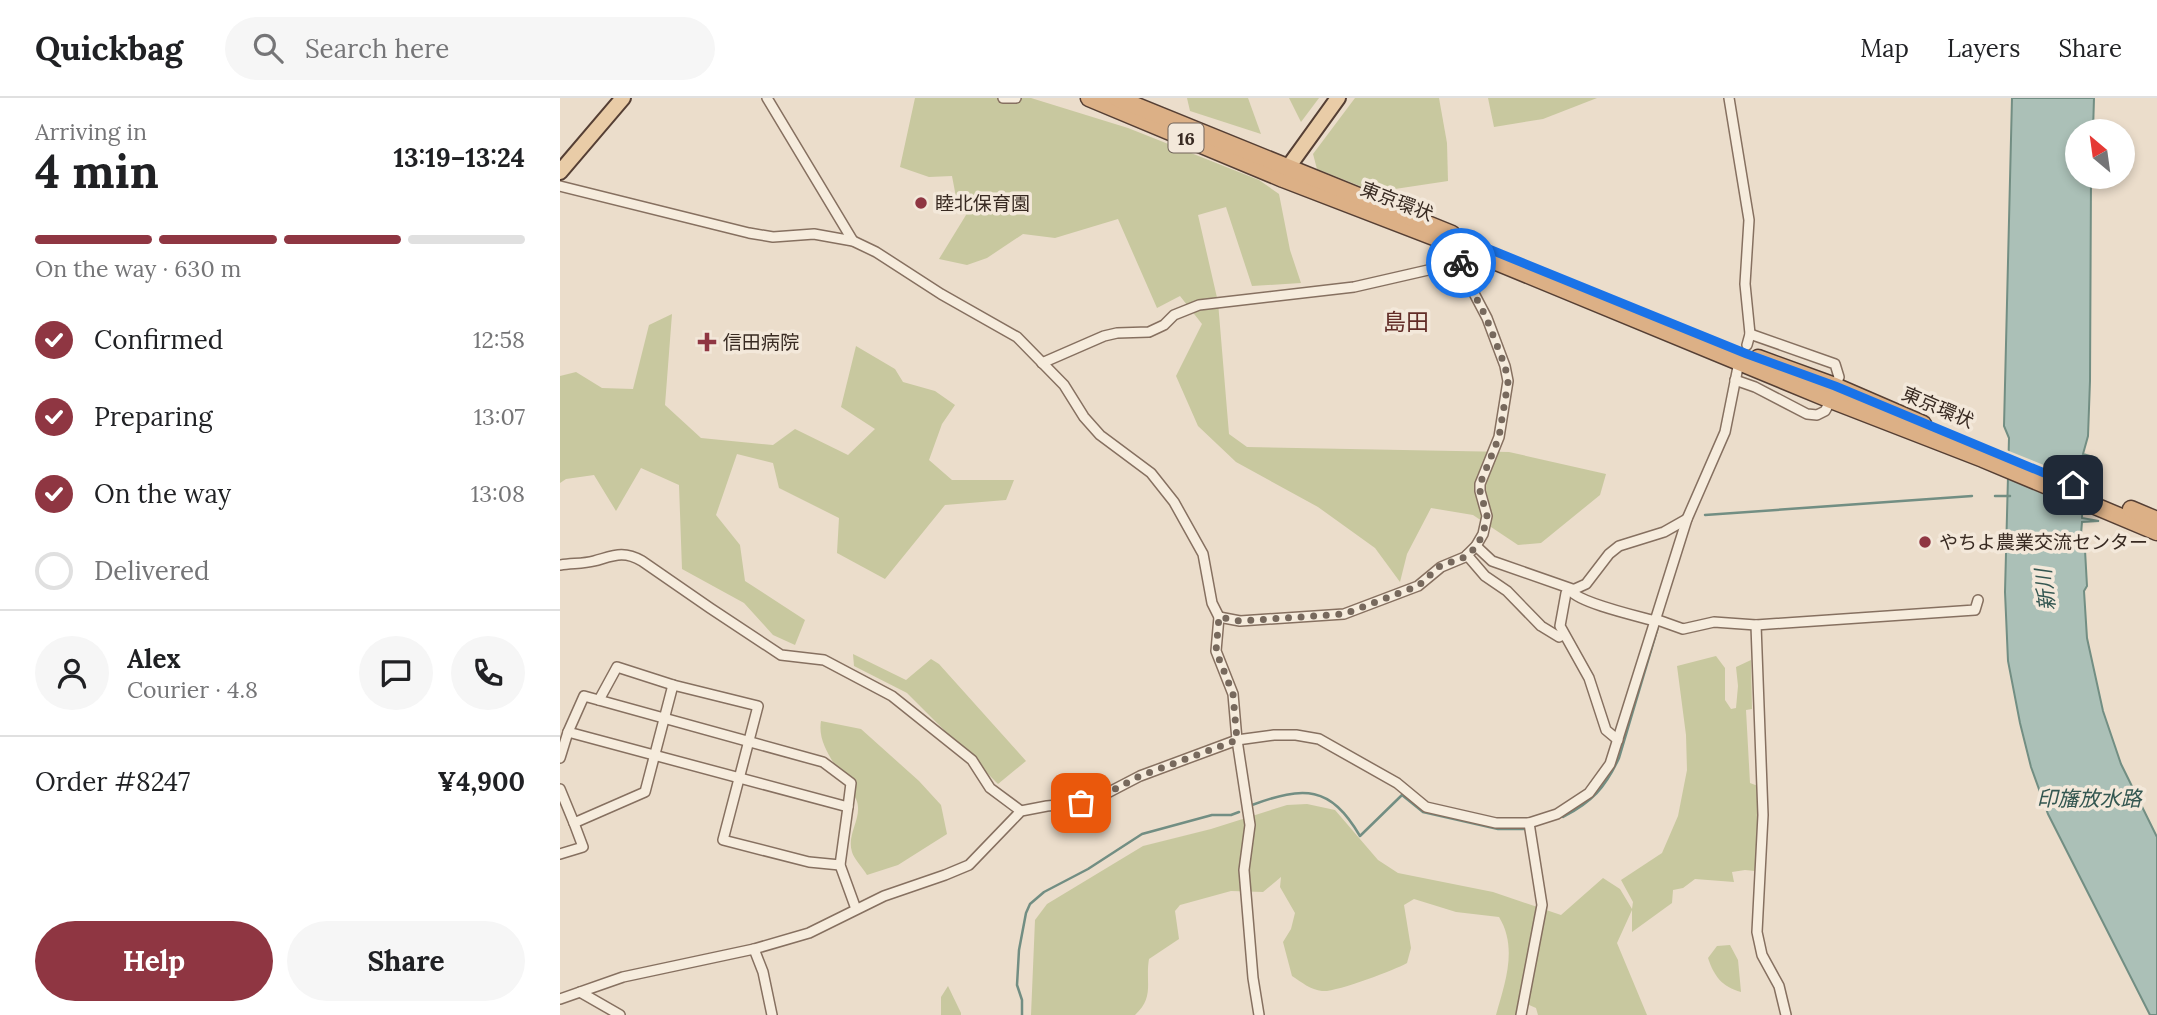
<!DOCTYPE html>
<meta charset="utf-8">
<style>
body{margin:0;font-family:Lora,"Noto Sans JP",serif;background:#f6f6f6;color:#202124;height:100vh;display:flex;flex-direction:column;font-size:26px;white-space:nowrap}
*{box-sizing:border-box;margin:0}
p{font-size:23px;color:#757577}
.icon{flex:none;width:38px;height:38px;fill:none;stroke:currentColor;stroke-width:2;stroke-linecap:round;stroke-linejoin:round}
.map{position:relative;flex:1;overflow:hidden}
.side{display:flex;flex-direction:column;background:#fff;width:560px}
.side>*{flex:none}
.needle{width:46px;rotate:331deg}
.buttons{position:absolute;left:1505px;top:21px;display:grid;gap:14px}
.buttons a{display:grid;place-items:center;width:70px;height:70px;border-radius:50%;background:#fff;box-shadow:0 4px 10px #0003;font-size:35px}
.pin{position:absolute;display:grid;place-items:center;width:60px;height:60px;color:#fff;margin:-30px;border-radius:14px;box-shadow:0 4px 10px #0006}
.courier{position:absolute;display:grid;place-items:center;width:70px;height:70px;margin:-35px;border:5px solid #1a73e8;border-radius:50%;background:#fff;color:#222;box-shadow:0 2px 9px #0007}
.headline em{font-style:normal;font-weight:700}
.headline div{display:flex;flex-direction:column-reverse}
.headline{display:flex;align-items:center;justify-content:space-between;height:119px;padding:0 35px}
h1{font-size:46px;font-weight:700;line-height:52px}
.bar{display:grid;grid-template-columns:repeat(4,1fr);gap:10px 7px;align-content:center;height:84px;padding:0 35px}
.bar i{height:9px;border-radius:5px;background:#e0e0e0}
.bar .on{background:#8f3642}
.bar p{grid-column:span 4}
.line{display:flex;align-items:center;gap:18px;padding:0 35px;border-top:2px solid #e0e0e0}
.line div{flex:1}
.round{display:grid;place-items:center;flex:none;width:74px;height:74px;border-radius:37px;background:#f6f6f6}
ol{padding:0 35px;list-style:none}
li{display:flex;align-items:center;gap:21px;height:77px}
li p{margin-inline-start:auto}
li .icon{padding:7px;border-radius:50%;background:#8f3642;color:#fff;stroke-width:4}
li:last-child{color:#757577}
li i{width:38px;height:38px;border:4px solid #e0e0e0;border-radius:50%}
.action{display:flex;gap:14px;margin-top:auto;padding:14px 35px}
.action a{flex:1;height:80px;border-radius:42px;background:#8f3642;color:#fff;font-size:28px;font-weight:700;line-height:80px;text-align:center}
.action a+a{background:#f6f6f6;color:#202124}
header{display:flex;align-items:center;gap:42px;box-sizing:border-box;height:98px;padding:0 35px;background:#fff;border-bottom:2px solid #e0e0e0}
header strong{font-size:33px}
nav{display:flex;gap:38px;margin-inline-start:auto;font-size:24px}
.search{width:490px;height:63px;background:#f6f6f6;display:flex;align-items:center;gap:18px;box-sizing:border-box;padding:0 24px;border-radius:38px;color:#757577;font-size:26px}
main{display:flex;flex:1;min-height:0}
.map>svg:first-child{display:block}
.green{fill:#c8c89f}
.water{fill:#abc0b7;stroke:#728e83;stroke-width:2}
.pier{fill:#ebddcb}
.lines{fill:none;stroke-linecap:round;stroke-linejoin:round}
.stream{stroke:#728e83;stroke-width:2.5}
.minor-casing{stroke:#867060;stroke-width:12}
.primary-casing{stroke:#553f34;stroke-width:18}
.trunk-casing{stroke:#553f34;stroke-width:19}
.minor{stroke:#f6ecdd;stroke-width:9}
.primary{stroke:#e9cca7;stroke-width:14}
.trunk{stroke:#dcb086;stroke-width:16}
.done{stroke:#77695d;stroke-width:7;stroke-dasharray:0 12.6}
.route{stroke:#1a73e8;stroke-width:9}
.poi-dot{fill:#8f3642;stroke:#f3e8da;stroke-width:2.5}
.labels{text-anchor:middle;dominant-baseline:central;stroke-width:7;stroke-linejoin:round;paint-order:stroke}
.shield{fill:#f3e8da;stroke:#706359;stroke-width:2}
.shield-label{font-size:18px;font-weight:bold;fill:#382a22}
.street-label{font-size:19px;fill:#382a22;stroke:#f3e8da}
.poi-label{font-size:19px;fill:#382a22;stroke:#f3e8da;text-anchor:start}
.water-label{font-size:21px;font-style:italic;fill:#335650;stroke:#f3e8da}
.quarter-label{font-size:23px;fill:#612b26;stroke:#f3e8da}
</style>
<header>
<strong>Quickbag</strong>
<div class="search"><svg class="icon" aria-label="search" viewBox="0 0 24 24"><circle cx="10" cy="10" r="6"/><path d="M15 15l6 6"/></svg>Search here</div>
<nav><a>Map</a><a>Layers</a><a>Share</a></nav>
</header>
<main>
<section class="side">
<div class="headline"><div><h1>4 min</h1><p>Arriving in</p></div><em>13:19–13:24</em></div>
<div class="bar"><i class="on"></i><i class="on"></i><i class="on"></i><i></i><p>On the way · 630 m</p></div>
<ol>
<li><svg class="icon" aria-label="check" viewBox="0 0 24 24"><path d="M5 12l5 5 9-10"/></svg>Confirmed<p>12:58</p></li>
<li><svg class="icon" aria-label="check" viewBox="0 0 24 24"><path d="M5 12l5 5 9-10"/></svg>Preparing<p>13:07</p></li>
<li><svg class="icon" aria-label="check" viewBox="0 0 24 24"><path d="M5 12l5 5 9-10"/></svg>On the way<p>13:08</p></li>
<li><i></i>Delivered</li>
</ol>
<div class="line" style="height:126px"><a class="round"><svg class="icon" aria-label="person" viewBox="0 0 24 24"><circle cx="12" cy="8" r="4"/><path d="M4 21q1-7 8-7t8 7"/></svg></a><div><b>Alex</b><p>Courier · 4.8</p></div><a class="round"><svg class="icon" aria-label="chat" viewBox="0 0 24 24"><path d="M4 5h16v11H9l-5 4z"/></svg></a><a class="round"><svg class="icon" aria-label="phone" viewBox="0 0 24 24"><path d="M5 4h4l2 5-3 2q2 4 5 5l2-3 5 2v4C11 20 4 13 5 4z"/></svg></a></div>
<div class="line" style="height:91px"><div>Order #8247</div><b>¥4,900</b></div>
<div class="action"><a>Help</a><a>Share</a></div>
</section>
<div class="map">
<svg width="1597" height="917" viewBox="0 0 1597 917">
<rect width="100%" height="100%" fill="#ebddcb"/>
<g class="green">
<path d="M355 0H471L568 30 699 82 719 96 730 152 741 185 692 188 666 109 638 117 658 204 669 336 687 349 949 354 1046 376 1040 397 981 445 958 447 913 417 871 410 847 456 840 484 815 450 758 409 676 364 638 328 616 278 642 226 620 198 597 210 558 121 495 140 463 136 427 160 407 167 379 161 406 117 396 99 392 78 369 79 340 69Z"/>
<path d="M627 0H688L701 36 630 13Z"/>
<path d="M729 0H759L741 24Z"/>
<path d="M795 0H879L887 45 888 83 815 94 757 71 753 56Z"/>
<path d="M928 0H1037L983 21 934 29Z"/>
<path d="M112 216 105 307 141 340 213 347 235 331 288 357 315 331 281 309 296 248 335 271 343 284 375 293 395 307 382 326 369 362 392 382H454L446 402 385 407 325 481 277 455 279 420 219 390 213 365 177 356 156 417 180 447 185 483 245 522 235 547 213 537 184 505 122 471 119 387 81 370 56 413 34 377 6 381 0 385V278L16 274 42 290 73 291 89 227Z"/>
<path d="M293 556 346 582 371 561 379 566 466 663 438 686 347 595 294 568Z"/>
<path d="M1156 558 1165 570V602L1171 611 1176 610 1178 588 1176 569 1191 562 1192 611 1186 612 1190 685 1198 688V742L1195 773 1185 772 1172 774 1174 784 1135 781 1123 790 1113 792 1112 805 1072 834V812L1057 845 1087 917H978L976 910 960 903 956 917H936C945 885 958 850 939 819L896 814 854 801 844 807 851 850 847 865C835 872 774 895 762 893 751 892 741 884 732 878L723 844 731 831 735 815 720 789 721 779 703 794 671 793 620 807 615 813 619 841 589 861C585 884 595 899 575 917H471L475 822 487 806 583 748 651 731 727 707 747 706 775 712 818 762 838 775 933 794 1001 817 1043 780 1060 791 1072 811 1073 804 1061 782 1102 755 1118 718 1127 672 1126 637 1117 568Z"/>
<path d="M261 623 301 631 359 683 381 707 387 736 338 767 307 777C303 770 294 761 292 754 286 735 304 719 296 701 285 676 256 651 261 623Z"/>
<path d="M1170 847 1178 862 1181 894C1162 889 1154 878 1148 860L1157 848Z"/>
<path d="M388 888 401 915V917H381V899Z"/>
</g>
<path class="water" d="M1452 0H1534L1533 33H1517V79H1531L1530 283 1528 338 1523 356 1537 360H1525L1523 375 1522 420 1539 423 1522 424 1520 449 1525 452 1527 488 1524 493 1527 540 1543 613 1561 666 1597 739V917H1590L1488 716 1471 669 1460 625 1448 563 1445 494 1449 340 1444 328Z"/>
<path class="pier" d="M1444 351 1526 384 1525 411 1443 378Z"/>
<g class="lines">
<g class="stream">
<path d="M1435 398H1450"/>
<path d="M1145 417 1412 398"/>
<path d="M692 707C744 688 770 687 800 738L842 697 863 714 938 731H966"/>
<path d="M1003 719C1032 704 1045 690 1059 660L1098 529"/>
<path d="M462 917V902L457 887 459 852 466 815 470 806 484 794 528 771 582 736 652 717H671L679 714"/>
</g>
<defs>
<g id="minor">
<path d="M207 0 293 143"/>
<path d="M443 0H456"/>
<path d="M1169 0 1189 122 1185 186 1190 236 1187 247"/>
<path d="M0 88 189 135 213 139 254 136 293 143 316 154 381 196 457 239 504 287 524 319 540 337 591 375 614 404 643 456 652 505 659 519 656 553 673 596 677 642 690 727 684 772 693 880 699 917"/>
<path d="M1190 236 1275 266 1279 279 1275 288"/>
<path d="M482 265 544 238 557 235 589 234 604 227 614 217 639 207 794 189 890 167 900 161 903 156"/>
<path d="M1175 282 1195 289 1247 316 1257 317 1265 313 1271 302"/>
<path d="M916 448 932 463 1015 492"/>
<path d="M907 457 925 478 947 493 981 528 999 539 1003 537"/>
<path d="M0 467C11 465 23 466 34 463 53 458 63 452 82 463L150 510 221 557 264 562 332 598 412 662 430 690 461 713"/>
<path d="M1011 493C1020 505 1077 518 1095 523"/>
<path d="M659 519 680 523 784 516 858 488 881 469 905 459 916 448 923 436 927 418 920 393V386L939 339 948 283 945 268 927 220 906 180 900 161"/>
<path d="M1095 521 1123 531 1154 524 1196 527 1415 512 1418 502"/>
<path d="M1196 527 1203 717 1197 834 1202 857 1219 888 1226 917"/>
<path d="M39 602 57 569 113 587"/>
<path d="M8 634 288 709 280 767 296 811"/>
<path d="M1058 642 1046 632 1029 580 1000 528 1006 495 1026 486 1049 456 1059 448 1104 434 1127 421"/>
<path d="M0 660 8 634 24 598 263 664 291 685 288 709"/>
<path d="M0 691 14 725 85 694 113 587 198 608 163 742 249 764 280 767"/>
<path d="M0 756 23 749 14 725"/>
<path d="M194 851 203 874 212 917"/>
<path d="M20 894 60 917"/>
<path d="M0 901 63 879 194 851 249 835 324 798 385 777 409 767 461 713 487 708 530 704 580 678 677 642 714 637H736L759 641 837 685 866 709 936 725H969L997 716 1029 695 1050 666 1127 421 1165 334 1178 269"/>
<path d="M961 917 982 807 969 725"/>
</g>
<g id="primary">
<path d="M0 74 63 0"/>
<path d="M723 79 729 68 778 0"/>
</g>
<g id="trunk">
<path d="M529 0 723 81 905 151 1271 302 1423 361 1597 434"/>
<path d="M557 0 892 136"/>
<path d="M1198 260 1275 288 1363 326"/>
<path d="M1571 411 1597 422"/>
</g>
</defs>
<use href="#minor" class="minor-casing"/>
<use href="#primary" class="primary-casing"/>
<use href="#trunk" class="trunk-casing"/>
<use href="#minor" class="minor"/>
<use href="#primary" class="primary"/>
<use href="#trunk" class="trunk"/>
</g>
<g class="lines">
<path class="done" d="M521 705 530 704 580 678 677 642 673 596 656 553 659 519 680 523 784 516 858 488 880 468 905 459 916 449 923 436 927 418 920 393V386L939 339 948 284 945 268 926 219 906 180 901 165"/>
<path class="route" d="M901 165 900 161 905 152 887 145 892 136 1187 256 1275 288 1513 387"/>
</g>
<g class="poi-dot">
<circle cx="361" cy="105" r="7"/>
<path d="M143.5 233.5h7v7h7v7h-7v7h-7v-7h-7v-7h7z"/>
<circle cx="1365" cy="444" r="7"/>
</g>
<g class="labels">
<rect class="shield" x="608.5" y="25.5" width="35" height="29" rx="5"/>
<g class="shield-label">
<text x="626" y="40">16</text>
</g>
<g class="street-label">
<text transform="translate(837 103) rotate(21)">東京環状</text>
<text transform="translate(1378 309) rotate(23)">東京環状</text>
</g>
<g class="poi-label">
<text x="375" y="105">睦北保育園</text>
<text x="163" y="244">信田病院</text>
<text x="1379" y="444">やちよ農業交流センター</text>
</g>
<g class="water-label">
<text transform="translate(1485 492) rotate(-96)">新川</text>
<text x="1529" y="700">印旛放水路</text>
</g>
<g class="quarter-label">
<text x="846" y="223">島田</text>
</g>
</g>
</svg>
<div class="buttons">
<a><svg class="needle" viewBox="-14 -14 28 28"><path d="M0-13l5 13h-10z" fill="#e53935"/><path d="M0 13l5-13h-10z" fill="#757577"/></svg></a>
</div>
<div class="pin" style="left:521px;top:705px;background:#ea580c"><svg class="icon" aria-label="bag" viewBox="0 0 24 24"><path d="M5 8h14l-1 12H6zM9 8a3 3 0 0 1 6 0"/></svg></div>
<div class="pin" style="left:1513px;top:387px;background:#1f2937"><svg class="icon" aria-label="home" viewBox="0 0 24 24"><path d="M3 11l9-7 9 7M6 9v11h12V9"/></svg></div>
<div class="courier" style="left:901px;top:165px"><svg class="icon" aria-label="bike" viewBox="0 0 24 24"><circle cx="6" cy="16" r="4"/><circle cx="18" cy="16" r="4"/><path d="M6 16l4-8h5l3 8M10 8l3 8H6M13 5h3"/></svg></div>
</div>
</main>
